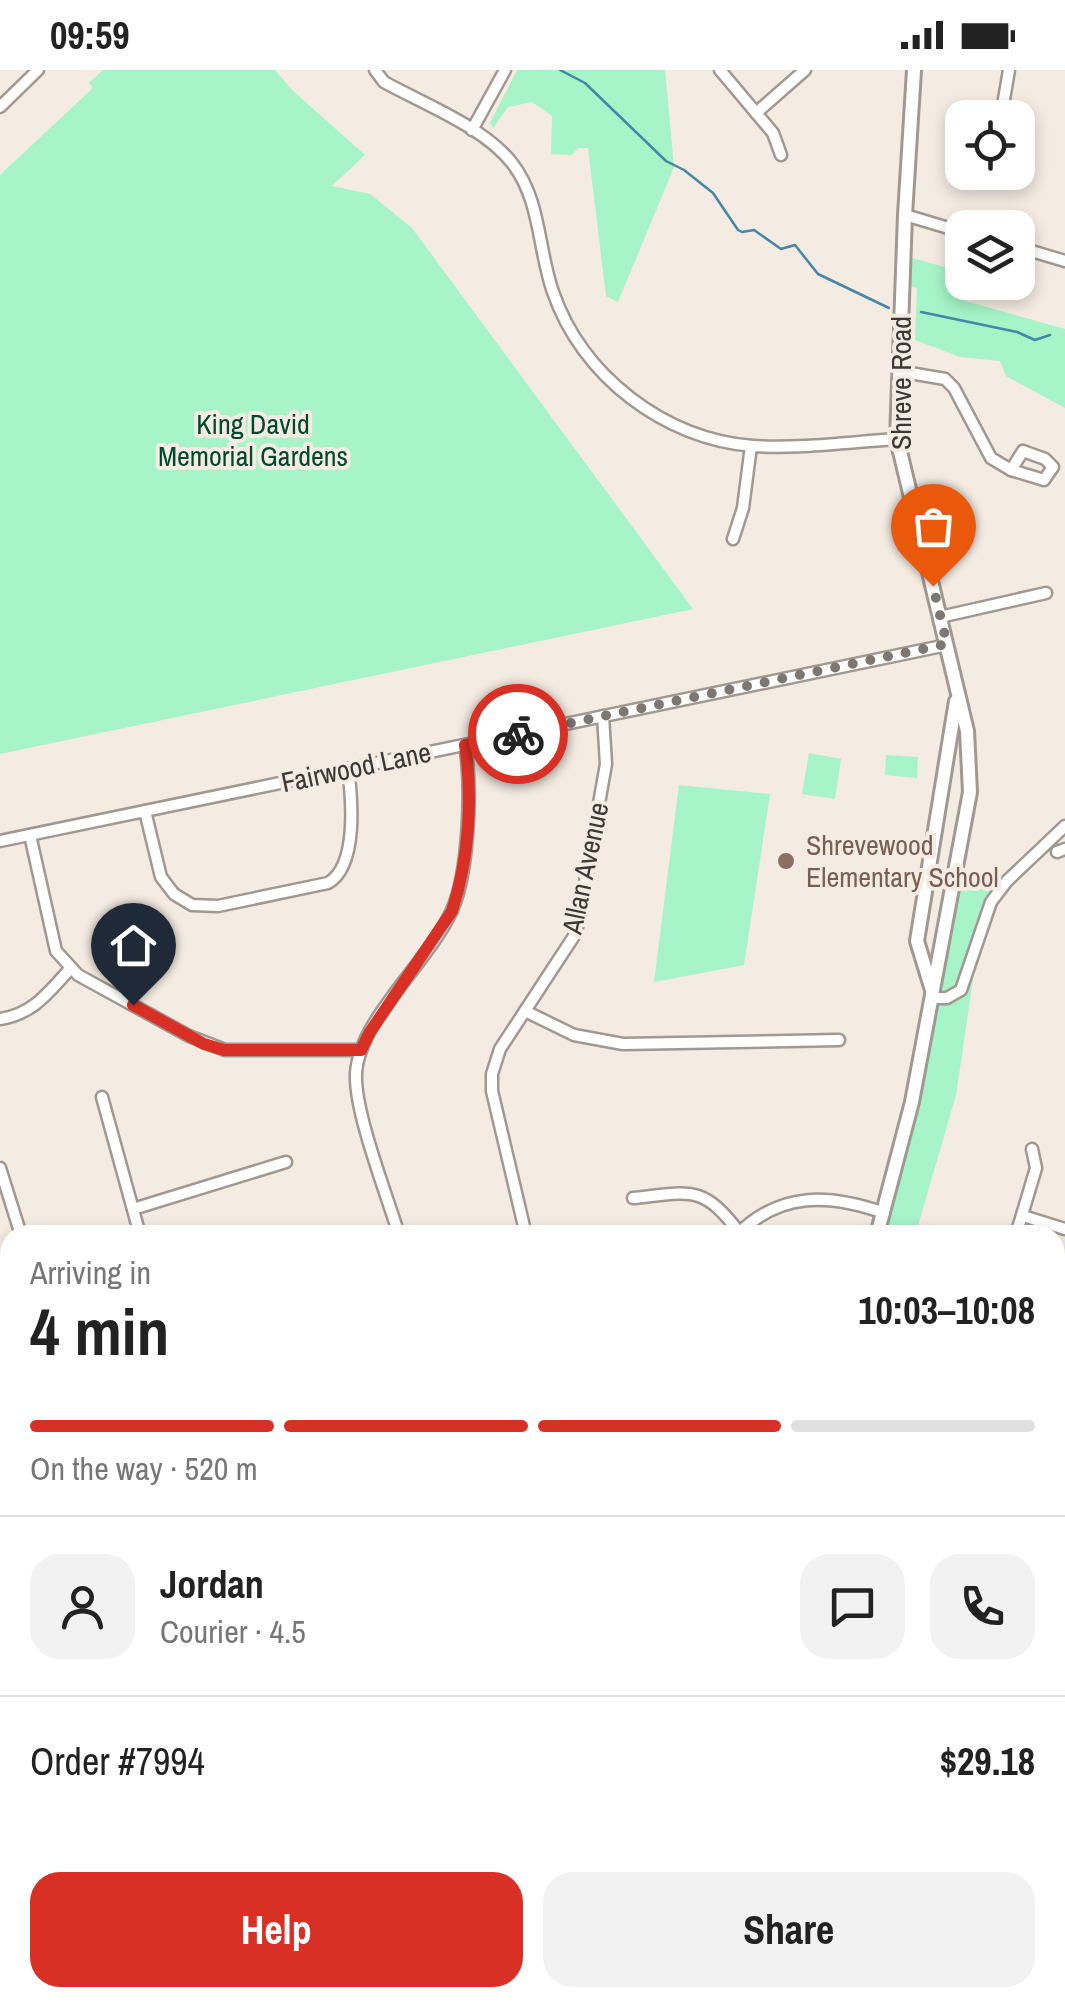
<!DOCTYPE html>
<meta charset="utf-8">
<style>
body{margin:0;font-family:"Archivo Narrow",sans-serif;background:#f2f2f2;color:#222;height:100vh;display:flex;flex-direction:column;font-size:38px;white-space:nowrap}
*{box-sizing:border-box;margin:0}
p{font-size:32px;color:#767676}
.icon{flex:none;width:55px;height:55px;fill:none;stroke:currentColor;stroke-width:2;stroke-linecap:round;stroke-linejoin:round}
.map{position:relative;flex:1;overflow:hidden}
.side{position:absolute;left:0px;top:1155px;width:1065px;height:782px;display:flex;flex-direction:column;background:#fff;border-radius:30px 30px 0 0;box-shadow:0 5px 15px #0003}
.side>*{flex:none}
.controls{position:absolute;left:945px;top:30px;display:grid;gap:20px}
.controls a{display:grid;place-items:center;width:90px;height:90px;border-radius:20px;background:#fff;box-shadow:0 5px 15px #0003;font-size:50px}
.pin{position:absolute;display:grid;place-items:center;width:85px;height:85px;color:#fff;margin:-102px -42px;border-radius:50% 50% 50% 0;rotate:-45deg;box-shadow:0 0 10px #0007}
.pin .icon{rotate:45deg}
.courier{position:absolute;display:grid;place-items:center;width:100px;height:100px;margin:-50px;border:8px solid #d93025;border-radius:50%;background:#fff;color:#222;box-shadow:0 2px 12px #0007}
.overview em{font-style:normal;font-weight:800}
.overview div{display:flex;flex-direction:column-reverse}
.overview{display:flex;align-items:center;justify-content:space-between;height:170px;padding:0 30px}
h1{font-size:65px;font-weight:800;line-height:75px}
.bar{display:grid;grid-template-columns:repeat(4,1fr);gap:15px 10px;align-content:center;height:120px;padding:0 30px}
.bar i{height:12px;border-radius:8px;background:#e0e0e0}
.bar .current{background:#d93025}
.bar p{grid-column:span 4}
.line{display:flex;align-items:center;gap:25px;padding:0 30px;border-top:2px solid #e0e0e0}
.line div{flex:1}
.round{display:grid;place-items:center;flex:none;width:105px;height:105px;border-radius:30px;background:#f2f2f2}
.button{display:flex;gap:20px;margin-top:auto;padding:20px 30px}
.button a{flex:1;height:115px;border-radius:30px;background:#d93025;color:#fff;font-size:40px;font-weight:800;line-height:115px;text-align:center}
.button a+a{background:#f2f2f2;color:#222}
.status{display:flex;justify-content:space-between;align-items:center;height:70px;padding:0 50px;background:#fff;direction:ltr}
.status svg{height:28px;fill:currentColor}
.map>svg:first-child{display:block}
.green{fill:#a6f4c7}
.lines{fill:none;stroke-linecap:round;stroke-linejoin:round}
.stream{stroke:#4686a7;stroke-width:2.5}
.minor-casing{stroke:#a19991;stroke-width:15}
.major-casing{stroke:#a19991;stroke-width:18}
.minor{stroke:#fff;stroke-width:10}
.major{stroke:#fff;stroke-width:12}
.done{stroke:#7c7772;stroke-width:10;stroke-dasharray:0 18}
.route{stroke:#d93025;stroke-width:12}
.education-dot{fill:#8d6e63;stroke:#f4ebe2;stroke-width:4}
.labels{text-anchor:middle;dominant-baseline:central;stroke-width:8;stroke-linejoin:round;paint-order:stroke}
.street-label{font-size:28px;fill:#3b3835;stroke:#f4ebe2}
.park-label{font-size:28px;fill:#004a2c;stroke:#f4ebe2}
.education-label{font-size:28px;fill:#785e54;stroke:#f4ebe2;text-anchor:start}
</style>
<div class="status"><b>09:59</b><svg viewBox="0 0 49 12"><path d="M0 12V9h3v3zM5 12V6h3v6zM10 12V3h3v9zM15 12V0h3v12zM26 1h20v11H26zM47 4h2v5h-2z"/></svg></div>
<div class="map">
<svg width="1065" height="1937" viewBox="0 0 1065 1937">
<rect width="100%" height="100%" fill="#f4ebe2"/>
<g class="green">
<path d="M103 0H275L292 20 365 85 332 116 370 124 412 158 693 539 0 684V105L93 18 89 13Z"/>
<path d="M517 0H665L674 97 618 232 606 226 588 78H578L572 85 551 84 552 46 532 32 508 37 493 58 490 53Z"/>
<path d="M909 187 962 202V212L966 213 962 230 1065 259V338L1006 306 1000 291 960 287 915 270 917 218 907 215Z"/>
<path d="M809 683 841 689 835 729 802 724Z"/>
<path d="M886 685 918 687 917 708 885 705Z"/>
<path d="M679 715 770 724 744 895 654 912Z"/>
<path d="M992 808 1001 809 983 838 960 911 973 909 956 1025 917 1159 915 1165H880L909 1076 934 945 943 919 941 915 958 820Z"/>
<path d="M312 1928H454L448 1937H315Z"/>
</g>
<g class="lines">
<g class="stream">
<path d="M560 0 585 13 666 91 684 100 713 123 738 160 742 162 754 160 781 179 795 175 818 204 889 238"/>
<path d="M921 242 1017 262 1035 270 1050 265"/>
<path d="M0 1815 10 1813"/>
</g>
<defs>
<g id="minor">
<path d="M375 0 384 12C424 34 484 57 512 93 541 130 538 180 553 222 582 306 664 369 753 376 801 379 850 372 897 369"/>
<path d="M720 0 773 63 781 85"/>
<path d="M0 37 38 0"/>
<path d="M756 43 805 0"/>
<path d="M1001 47 1009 0"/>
<path d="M472 60 505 0"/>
<path d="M905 145 962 162"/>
<path d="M1018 177 1065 191"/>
<path d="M898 301 945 309 954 318 991 388 1011 400"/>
<path d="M1023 381 1045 389 1053 397 1044 410 1011 400Z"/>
<path d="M733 469 743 438 751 376"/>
<path d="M940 547 1046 523"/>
<path d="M145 741 161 807 174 824 192 835 218 836 328 813C358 796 352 729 348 699"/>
<path d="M30 765 56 881 78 905 189 966 225 980H361"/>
<path d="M0 771 947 575"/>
<path d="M1057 782 1065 779"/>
<path d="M933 928H947L961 920 991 832 1007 811 1065 756"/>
<path d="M525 941 574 965 623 974 839 970"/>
<path d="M0 949C33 944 48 923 70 899"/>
<path d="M102 1027 140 1165"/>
<path d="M0 1098 21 1165"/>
<path d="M633 1128C691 1122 702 1114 739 1162"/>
<path d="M133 1139 286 1092"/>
<path d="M1023 1146 1065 1159"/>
<path d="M399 1165C387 1125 354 1042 356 1003 360 948 429 892 452 840 469 802 472 716 465 675"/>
<path d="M526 1165 492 1021V1004L500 979 576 863 606 694 603 646"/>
<path d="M737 1165C780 1121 830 1124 884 1143"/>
<path d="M1016 1165 1036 1098 1032 1079"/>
<path d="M0 1220 10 1215"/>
<path d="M0 1355 10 1353"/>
<path d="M1055 1377H1065"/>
<path d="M0 1472 10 1471"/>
<path d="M0 1609H10"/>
<path d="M1055 1610 1065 1609"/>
<path d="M1055 1740 1065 1737"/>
<path d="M0 1745H10"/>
<path d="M0 1877H10"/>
<path d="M14 1928 15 1937"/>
<path d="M244 1928 247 1937"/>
<path d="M520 1928 525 1937"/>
<path d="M652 1928 662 1937"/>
<path d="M120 1937 121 1928"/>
<path d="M866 1937 876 1928"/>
</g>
<g id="major">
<path d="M932 920 917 871 956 631"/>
<path d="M877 1165 912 1032 970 722 967 661 897 369 905 145 914 0"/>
<path d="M452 1937 459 1928"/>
</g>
</defs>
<use href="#minor" class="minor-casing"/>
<use href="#major" class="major-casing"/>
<use href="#minor" class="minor"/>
<use href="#major" class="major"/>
</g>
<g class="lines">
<path class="done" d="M518 664 947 574 933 516"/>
<path class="route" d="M133 935 204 974 224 980H361L370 962 452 841C469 789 473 728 465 675L518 664"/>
</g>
<circle class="education-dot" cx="786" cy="791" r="10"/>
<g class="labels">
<g class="street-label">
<text transform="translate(901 313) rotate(-90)">Shreve Road</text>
<text transform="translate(356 697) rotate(-12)">Fairwood Lane</text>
<text transform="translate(585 798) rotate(-78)">Allan Avenue</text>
</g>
<g class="park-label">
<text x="253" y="354">King David<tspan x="253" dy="32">Memorial Gardens</tspan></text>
</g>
<g class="education-label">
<text x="806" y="775">Shrevewood<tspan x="806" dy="32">Elementary School</tspan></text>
</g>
</g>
</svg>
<div class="controls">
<a><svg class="icon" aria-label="locate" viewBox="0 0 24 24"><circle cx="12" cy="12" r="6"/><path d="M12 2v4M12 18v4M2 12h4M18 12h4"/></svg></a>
<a><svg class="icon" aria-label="layers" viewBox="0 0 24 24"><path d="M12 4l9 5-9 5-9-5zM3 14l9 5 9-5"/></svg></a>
</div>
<div class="pin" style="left:933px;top:516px;background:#ea580c"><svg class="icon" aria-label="bag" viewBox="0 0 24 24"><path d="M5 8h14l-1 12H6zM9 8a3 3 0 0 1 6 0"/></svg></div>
<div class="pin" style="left:133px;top:935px;background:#1f2937"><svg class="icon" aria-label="home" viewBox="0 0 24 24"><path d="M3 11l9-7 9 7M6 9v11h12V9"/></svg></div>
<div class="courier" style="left:518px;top:664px"><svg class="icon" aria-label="bike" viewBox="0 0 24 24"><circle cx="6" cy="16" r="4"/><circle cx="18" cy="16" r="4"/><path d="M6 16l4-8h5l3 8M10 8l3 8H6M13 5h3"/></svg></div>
<section class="side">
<div class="overview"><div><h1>4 min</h1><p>Arriving in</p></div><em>10:03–10:08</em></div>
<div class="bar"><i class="current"></i><i class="current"></i><i class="current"></i><i></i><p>On the way · 520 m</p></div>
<div class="line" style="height:180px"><a class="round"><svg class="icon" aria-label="person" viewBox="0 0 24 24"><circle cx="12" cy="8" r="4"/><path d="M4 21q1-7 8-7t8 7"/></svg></a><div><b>Jordan</b><p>Courier · 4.5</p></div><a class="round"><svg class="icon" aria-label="chat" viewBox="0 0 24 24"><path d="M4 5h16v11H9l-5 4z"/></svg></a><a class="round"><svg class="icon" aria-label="phone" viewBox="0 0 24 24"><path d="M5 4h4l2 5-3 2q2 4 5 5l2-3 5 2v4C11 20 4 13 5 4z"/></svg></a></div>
<div class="line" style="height:130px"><div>Order #7994</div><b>$29.18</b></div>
<div class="button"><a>Help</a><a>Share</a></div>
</section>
</div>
